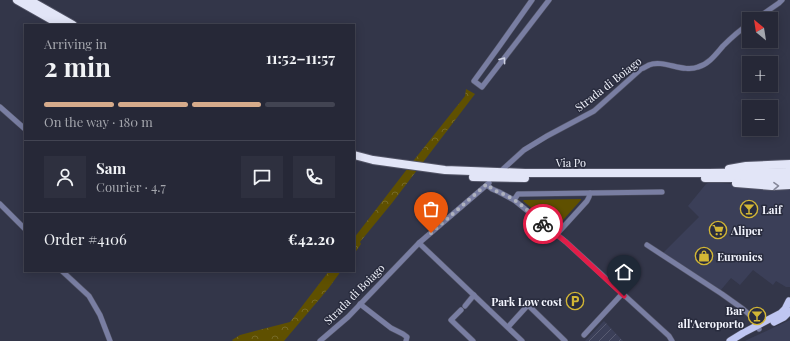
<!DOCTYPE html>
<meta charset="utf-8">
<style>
body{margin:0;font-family:"Playfair Display",serif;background:#2e303f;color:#f1f3f6;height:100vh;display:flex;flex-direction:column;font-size:15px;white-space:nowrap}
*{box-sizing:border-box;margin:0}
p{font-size:13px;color:#a4a6ad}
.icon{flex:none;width:22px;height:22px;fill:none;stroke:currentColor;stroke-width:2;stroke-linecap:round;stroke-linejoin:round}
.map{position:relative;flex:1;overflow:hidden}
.sheet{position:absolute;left:24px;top:24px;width:331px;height:248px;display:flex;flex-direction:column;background:#262837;border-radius:0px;box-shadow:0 2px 10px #0003,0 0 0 1px #424452}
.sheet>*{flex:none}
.needle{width:26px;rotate:330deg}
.controls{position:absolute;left:742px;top:12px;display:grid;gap:8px}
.controls a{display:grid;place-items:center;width:36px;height:36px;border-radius:0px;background:#262837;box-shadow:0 2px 10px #0003,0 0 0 1px #424452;font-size:20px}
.pin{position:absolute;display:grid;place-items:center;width:34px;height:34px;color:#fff;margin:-41px -17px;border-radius:50% 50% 50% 0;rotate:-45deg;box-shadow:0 0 4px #0007}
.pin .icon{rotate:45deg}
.courier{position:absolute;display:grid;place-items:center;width:40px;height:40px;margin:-20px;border:3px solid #e11d48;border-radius:50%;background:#fff;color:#222;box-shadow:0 1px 5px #0007}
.headline em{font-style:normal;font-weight:700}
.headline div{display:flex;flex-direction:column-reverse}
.headline{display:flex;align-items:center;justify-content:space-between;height:68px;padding:0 20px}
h1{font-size:26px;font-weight:700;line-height:30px}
.bar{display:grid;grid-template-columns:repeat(4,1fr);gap:6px 4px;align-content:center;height:48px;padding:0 20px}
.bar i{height:5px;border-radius:3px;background:#424452}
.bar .selected{background:#d6ab8b}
.bar p{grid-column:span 4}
.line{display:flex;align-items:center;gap:10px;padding:0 20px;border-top:1px solid #424452}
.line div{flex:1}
.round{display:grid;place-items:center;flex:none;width:42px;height:42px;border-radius:0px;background:#2e303f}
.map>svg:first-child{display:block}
.built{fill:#3b3f58}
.industrial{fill:url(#industrial-furrows)}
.green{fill:#5f5000}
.forest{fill:url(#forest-crowns)}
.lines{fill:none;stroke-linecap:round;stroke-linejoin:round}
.minor-casing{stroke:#525466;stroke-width:6}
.major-casing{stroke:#525466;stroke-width:8}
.highway-casing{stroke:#525466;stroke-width:10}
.minor{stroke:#797ea2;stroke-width:5}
.major{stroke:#bfc6f2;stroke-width:7}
.highway{stroke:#e2e5f7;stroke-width:8}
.oneway{stroke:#ced1e2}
.oneway2{stroke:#86889a}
.done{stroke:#afb2be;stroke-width:4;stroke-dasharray:0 7.2}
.route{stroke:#e11d48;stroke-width:5}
.labels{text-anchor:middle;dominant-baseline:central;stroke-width:3;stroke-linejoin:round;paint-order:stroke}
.street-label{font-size:11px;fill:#f2f4fd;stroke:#292c3e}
.poi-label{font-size:11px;font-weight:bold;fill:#f2f4fd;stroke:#292c3e;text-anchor:start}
</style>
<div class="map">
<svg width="790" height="341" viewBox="0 0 790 341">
<defs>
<pattern id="industrial-furrows" width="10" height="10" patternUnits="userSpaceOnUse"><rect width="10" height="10" fill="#3b3f58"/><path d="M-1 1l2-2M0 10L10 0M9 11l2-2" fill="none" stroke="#585b71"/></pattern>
<pattern id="forest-crowns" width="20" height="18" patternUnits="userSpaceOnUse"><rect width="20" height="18" fill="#5f5000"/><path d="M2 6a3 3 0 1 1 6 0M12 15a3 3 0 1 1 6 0" fill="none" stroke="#766a26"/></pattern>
</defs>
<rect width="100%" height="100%" fill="#333649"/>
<g class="built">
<path d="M710 182 767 187H790V287H786L776 281 773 285 753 270 740 285 731 278 720 291 663 253 699 217 688 206 706 184Z"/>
<path d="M790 320V341H745L751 338Z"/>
</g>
<path class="industrial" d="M604 321 623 341H585Z"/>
<path class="green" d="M581 199V200L556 228 523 201 524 200Z"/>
<g class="forest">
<path d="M466 89 475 94 392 203 360 242 361 244 354 254V238L414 160 465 96Z"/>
<path d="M329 271H341L328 289 284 341H233L232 340 240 335 290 322Z"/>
</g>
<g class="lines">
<defs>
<g id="minor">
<path d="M532 0 498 48 474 81 482 87 549 0"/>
<path d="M756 19 779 3 782 0"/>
<path d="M0 107 25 129"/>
<path d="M502 170 524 150 547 136 594 111 641 69C644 68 647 66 649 65 663 59 683 73 698 67 709 64 716 54 723 46 731 38 740 30 749 24"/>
<path d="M487 185 492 189 499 192 514 200 566 242 669 336 672 341"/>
<path d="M514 200 518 194H521L662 192"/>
<path d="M0 204 25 229"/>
<path d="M556 235 587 201 589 197 590 193"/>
<path d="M419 243 522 341"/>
<path d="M647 245 722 294 743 309 752 317 759 329"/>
<path d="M62 271 89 296 100 315 110 341"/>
<path d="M360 304 391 328 403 334 407 337 406 341"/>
<path d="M465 306 474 295"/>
<path d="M461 310 451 320 473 341"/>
<path d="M508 327 528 305 565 341"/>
<path d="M584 335 622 294"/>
<path d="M320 341 348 317 419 243 489 183"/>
</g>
<g id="major">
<path d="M774 322 784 317 790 311"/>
<path d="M730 341 743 333 781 313 785 309 789 301"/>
</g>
<g id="highway">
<path d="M17 0 61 25"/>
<path d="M29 0 73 25"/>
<path d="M354 155 373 160 445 170 525 173H709L790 172"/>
<path d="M729 169 746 166 790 164"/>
<path d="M473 177 525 178"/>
<path d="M705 178H790"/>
<path d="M736 183 772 186 790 185"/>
</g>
</defs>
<use href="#minor" class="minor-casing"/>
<use href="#major" class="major-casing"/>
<use href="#highway" class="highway-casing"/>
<use href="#minor" class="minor"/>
<use href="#major" class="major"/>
<use href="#highway" class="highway"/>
</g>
<defs><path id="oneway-chevron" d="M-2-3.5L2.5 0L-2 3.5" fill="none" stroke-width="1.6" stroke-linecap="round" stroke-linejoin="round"/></defs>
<use class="oneway" href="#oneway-chevron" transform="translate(503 60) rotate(-53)"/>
<use class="oneway2" href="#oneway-chevron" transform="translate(776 186) rotate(-1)"/>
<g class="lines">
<path class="done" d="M431 233 487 184C494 192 503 193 511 198 523 205 533 216 543 224"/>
<path class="route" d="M543 224 566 242 624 296"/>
</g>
<defs>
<symbol id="bar-ring" viewBox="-11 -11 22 22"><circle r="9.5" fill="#292c3e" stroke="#d2b635" stroke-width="1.5"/><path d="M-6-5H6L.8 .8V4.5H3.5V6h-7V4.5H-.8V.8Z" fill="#d2b635"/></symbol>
<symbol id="supermarket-ring" viewBox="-11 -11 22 22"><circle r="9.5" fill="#292c3e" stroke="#d2b635" stroke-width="1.5"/><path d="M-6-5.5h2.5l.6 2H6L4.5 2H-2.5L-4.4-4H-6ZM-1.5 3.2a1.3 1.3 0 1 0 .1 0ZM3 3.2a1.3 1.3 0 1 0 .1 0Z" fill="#d2b635"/></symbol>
<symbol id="shop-ring" viewBox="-11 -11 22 22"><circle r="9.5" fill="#292c3e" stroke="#d2b635" stroke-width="1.5"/><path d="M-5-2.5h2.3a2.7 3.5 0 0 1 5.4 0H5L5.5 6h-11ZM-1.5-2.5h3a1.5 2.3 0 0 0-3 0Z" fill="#d2b635"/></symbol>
<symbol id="parking-ring" viewBox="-11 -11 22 22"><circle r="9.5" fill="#292c3e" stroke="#d2b635" stroke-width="1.5"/><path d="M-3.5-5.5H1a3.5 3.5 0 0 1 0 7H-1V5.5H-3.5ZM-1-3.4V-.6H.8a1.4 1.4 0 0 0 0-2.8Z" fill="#d2b635"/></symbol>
</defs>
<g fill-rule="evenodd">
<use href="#bar-ring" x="739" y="199" width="20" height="20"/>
<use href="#supermarket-ring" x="708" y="220" width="20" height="20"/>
<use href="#shop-ring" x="694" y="246" width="20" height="20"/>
<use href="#parking-ring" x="565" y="291" width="20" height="20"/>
<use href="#bar-ring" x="747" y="306" width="20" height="20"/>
</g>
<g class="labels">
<g class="street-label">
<text transform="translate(608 84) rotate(-38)">Strada di Boiago</text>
<text x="571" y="162">Via Po</text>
<text transform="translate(354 294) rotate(-45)">Strada di Boiago</text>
</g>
<g class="poi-label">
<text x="762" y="209">Laif</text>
<text x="731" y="230">Aliper</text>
<text x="717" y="256">Euronics</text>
<text x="562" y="301" text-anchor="end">Park Low cost</text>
<text x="744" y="310" text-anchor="end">Bar<tspan x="744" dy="13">all'Aeroporto</tspan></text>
</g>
</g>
</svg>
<div class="controls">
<a><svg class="needle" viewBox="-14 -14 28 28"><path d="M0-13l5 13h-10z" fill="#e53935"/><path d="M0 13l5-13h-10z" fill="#a4a6ad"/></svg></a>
<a>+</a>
<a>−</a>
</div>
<div class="pin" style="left:431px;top:233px;background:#ea580c"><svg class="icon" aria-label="bag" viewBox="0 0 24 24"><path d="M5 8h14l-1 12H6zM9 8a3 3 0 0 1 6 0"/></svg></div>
<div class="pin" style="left:624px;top:296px;background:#1f2937"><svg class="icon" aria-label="home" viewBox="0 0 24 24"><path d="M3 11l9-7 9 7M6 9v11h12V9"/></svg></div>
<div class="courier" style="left:543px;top:224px"><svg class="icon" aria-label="bike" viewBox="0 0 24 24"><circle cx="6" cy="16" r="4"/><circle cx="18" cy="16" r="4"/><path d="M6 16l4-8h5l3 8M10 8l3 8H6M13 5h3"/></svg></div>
<section class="sheet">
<div class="headline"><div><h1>2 min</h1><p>Arriving in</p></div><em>11:52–11:57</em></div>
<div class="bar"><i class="selected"></i><i class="selected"></i><i class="selected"></i><i></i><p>On the way · 180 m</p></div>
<div class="line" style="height:72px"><a class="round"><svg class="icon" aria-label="person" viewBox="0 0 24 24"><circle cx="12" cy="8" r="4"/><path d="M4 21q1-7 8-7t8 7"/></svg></a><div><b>Sam</b><p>Courier · 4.7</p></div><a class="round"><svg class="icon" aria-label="chat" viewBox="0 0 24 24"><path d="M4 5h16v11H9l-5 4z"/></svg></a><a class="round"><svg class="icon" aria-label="phone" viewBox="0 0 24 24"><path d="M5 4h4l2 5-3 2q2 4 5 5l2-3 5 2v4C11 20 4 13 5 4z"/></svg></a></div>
<div class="line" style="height:52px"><div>Order #4106</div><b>€42.20</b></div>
</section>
</div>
